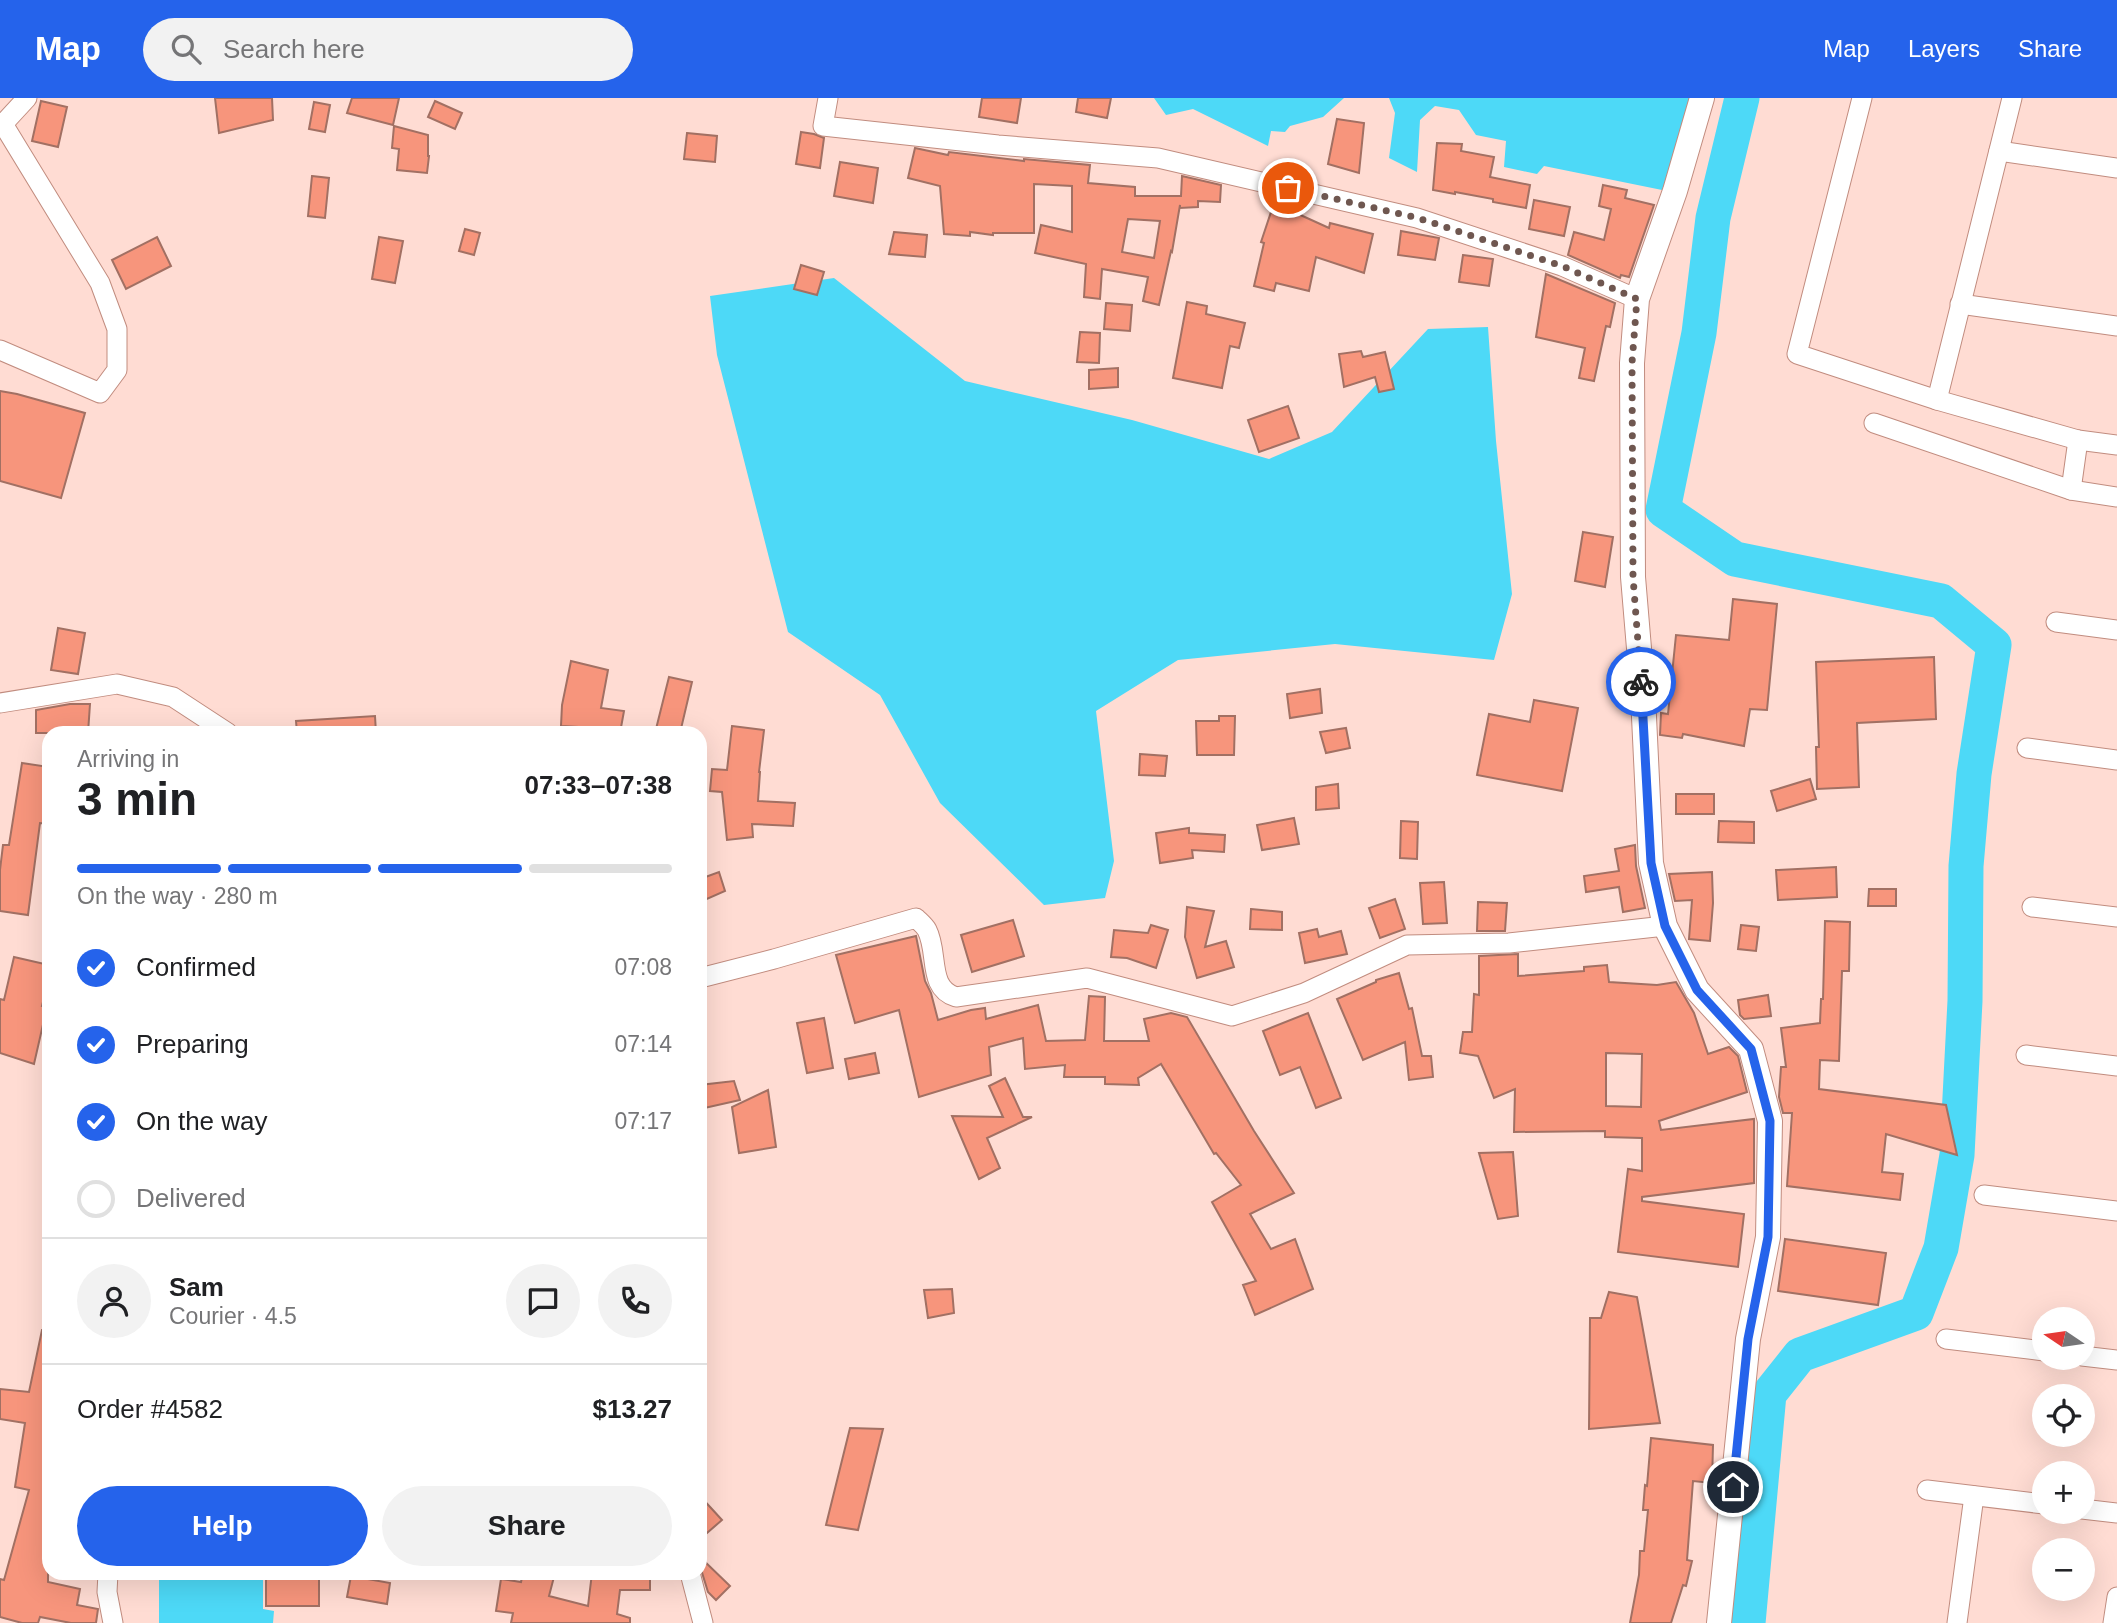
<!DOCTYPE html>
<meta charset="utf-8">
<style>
body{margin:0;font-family:Arial,sans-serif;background:#f2f2f2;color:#202124;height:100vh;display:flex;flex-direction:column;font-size:26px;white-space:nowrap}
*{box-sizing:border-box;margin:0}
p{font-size:23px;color:#757577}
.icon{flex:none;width:38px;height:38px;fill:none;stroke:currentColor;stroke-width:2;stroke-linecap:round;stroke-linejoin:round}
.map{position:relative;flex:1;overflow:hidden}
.sheet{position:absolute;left:42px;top:628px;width:665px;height:854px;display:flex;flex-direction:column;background:#fff;border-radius:21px;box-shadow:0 7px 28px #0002}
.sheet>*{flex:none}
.needle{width:46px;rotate:283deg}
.tools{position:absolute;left:2032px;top:1209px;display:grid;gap:14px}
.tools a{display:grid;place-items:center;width:63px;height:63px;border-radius:50%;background:#fff;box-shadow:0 7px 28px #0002;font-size:35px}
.pin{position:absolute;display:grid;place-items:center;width:60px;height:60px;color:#fff;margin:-30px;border:4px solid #fff;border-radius:50%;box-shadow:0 2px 7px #0007}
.courier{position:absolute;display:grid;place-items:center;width:70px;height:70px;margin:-35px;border:5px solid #2563eb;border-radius:50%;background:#fff;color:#222;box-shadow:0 2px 9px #0007}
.overview em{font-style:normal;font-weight:700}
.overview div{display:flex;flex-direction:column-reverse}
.overview{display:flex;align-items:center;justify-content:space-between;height:119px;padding:0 35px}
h1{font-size:46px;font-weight:700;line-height:52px}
.bar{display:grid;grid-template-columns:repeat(4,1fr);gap:10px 7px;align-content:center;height:84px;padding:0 35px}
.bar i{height:9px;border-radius:5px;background:#e0e0e0}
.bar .selected{background:#2563eb}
.bar p{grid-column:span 4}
.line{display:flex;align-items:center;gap:18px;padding:0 35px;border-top:2px solid #e0e0e0}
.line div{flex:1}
.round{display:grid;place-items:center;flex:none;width:74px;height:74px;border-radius:37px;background:#f2f2f2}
ol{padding:0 35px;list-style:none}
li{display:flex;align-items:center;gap:21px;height:77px}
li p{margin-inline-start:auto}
li .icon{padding:7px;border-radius:50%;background:#2563eb;color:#fff;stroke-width:4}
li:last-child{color:#757577}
li i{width:38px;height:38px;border:4px solid #e0e0e0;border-radius:50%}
.button{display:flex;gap:14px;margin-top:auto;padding:14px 35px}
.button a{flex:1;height:80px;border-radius:42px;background:#2563eb;color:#fff;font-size:28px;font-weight:700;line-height:80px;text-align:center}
.button a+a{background:#f2f2f2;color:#202124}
header{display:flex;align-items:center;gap:42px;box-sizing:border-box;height:98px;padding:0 35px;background:#2563eb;color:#fff}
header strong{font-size:33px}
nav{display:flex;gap:38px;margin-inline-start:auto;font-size:24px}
.search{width:490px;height:63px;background:#f2f2f2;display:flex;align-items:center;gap:18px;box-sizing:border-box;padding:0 24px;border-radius:38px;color:#757577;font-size:26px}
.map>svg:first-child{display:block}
.water{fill:#4dd9f7}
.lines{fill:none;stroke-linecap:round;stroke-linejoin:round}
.river{stroke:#4dd9f7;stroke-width:35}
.building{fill:#f7957c;stroke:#a27063;stroke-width:2;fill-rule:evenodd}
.minor-casing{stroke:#c18c7f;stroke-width:21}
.tertiary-casing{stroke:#c18c7f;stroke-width:26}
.minor{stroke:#fff;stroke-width:19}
.tertiary{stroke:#fff;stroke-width:24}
.done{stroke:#6f5750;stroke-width:7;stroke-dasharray:0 12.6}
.route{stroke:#2563eb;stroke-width:9}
</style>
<header>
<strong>Map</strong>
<div class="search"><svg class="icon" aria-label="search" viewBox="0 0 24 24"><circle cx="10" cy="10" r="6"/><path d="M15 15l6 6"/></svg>Search here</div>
<nav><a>Map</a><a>Layers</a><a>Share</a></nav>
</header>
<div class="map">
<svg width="2117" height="1525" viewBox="0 0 2117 1525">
<rect width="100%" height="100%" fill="#ffdcd3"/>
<g class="water">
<path d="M1154 0H1344L1323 19 1290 28 1285 34 1271 33 1268 48 1193 11 1166 17Z"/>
<path d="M1389 0H1692L1667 93 1544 68 1537 76 1504 69 1506 43 1476 37 1459 12 1435 8 1420 22 1417 74 1389 60 1395 15Z"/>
<path d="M834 180 965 283 1132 322 1269 361 1332 334 1428 231 1488 229 1496 343 1512 496 1494 562 1335 546 1178 562 1096 613 1114 763 1105 800 1044 807 940 705 880 597 788 534 717 257 710 198Z"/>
<path d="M159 1475H263V1511L274 1513 273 1525H159Z"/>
</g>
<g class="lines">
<path class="river" d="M1742 0 1713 120 1699 235 1663 412 1735 461 1941 503 1994 547 1974 676 1966 768 1965 903 1957 1057 1941 1150 1916 1215 1800 1257 1769 1296 1748 1525"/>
</g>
<g class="building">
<path d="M215 0H272L273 22 219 35Z"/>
<path d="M352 0H399L393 27 347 15Z"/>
<path d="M982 0H1021L1017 25 979 19Z"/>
<path d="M1078 0H1111L1107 20 1076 14Z"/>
<path d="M41 3 67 9 58 49 32 43Z"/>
<path d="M435 3 462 15 455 31 428 19Z"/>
<path d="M314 4 330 7 325 34 309 31Z"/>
<path d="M1337 21 1364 25 1359 75 1328 66Z"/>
<path d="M394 28 428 37V58H429L427 75 397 72 399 51 392 50Z"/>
<path d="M801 34 814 36 824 40 820 70 796 66Z"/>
<path d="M687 35 717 38 715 64 684 61Z"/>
<path d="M1437 45 1462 46 1461 53 1494 59 1490 79 1530 87 1526 110 1493 104V101L1455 94V96L1433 92Z"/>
<path d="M915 50 948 57 949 54 1024 63V61L1090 67 1088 85 1135 89V98H1181L1182 78 1221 87 1220 104 1198 103V109L1180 110V107L1172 154 1171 153 1159 207 1143 203 1148 179 1102 171 1100 201 1084 199 1086 166 1035 155 1041 127 1072 134V88L1034 86V135H993V137L970 134V138L944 136 940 88 908 80ZM1128 121 1160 123 1154 160 1122 154Z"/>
<path d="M840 64 878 70 873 105 834 98Z"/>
<path d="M312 78 329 80 325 120 308 118Z"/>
<path d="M1603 87 1627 92 1625 100 1654 107 1629 179 1621 177 1620 180 1568 157 1574 134 1604 142 1611 111 1599 108Z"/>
<path d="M1534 102 1570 109 1564 138 1529 131Z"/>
<path d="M1274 105 1329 130 1330 125 1373 136 1364 175 1316 159 1309 193 1276 185 1274 193 1254 188 1264 145 1261 144Z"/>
<path d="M465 131 480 135 474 157 459 153Z"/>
<path d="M1401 133 1439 140 1435 162 1398 157Z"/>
<path d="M894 134 927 137 925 159 889 156Z"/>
<path d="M157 139 171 168 126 191 112 162Z"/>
<path d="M379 139 403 143 395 185 372 181Z"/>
<path d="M1463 157 1493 161 1489 188 1459 184Z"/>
<path d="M801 167 824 174 817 197 794 191Z"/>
<path d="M1546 176 1615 205 1610 229 1606 228 1594 283 1579 280 1585 250 1536 239Z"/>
<path d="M1187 204 1207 208 1206 216 1245 225 1239 250 1230 248 1222 290 1173 280Z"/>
<path d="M1106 205 1132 207 1130 233 1104 231Z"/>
<path d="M1080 234 1100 235 1099 265 1077 264Z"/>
<path d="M1361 253 1363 259 1385 254 1394 291 1379 294 1375 279 1344 289 1339 256Z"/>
<path d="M1118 270V289L1089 291V272Z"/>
<path d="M0 293 17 296 85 315 61 400 0 383Z"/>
<path d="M1288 308 1299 340 1259 354 1248 322Z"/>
<path d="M1583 434 1613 439 1605 489 1575 483Z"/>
<path d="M1733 501 1777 506 1767 612 1750 611 1744 648 1683 636 1682 640 1660 637 1661 615 1668 616 1676 537 1729 542Z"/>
<path d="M58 530 85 535 78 576 51 572Z"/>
<path d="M1934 559 1936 621 1857 625 1859 689 1817 691 1816 649H1819L1816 564Z"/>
<path d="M571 563 608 572 601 610 624 613 620 635H594L595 630 561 628 562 607Z"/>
<path d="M669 579 692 584 680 635H655Z"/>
<path d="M1320 591 1322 615 1290 620 1287 596Z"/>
<path d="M1534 602 1578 610 1562 693 1477 677 1489 616 1530 624Z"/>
<path d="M70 606H90L88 635H36V612Z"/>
<path d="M375 618 376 635H297L296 623Z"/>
<path d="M1219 618H1235L1234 657H1197L1196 623H1219Z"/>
<path d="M732 628 764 632 759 674H760L758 703 795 705 793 728 752 726 753 739 727 742 722 694 710 693 712 671 727 672Z"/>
<path d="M1346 630 1350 650 1326 655 1320 634Z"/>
<path d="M1140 656 1167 658 1165 678 1139 677Z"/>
<path d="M22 665 49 669V726L40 725 28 817 0 813V772L3 747H9Z"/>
<path d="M1810 681 1816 701 1777 713 1771 693Z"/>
<path d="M1338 686 1339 710 1316 712V689Z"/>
<rect x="1676" y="696" width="38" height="20"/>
<path d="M1294 720 1299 746 1262 752 1257 727Z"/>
<path d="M1401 723 1418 724 1417 761 1400 760Z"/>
<path d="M1719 723 1754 724V745L1718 744Z"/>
<path d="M1189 730V735L1225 737 1224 754 1192 752 1193 760 1160 765 1156 735Z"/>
<path d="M1635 747 1636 768 1645 810 1623 814 1619 789 1586 794 1584 778 1619 773 1615 751Z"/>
<path d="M1836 769 1837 799 1778 802 1776 772Z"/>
<path d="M719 774 725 793 700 804V781Z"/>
<path d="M1712 774 1713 805 1710 843 1689 841 1692 802 1675 803 1669 776Z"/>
<path d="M1444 784 1447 825 1423 826 1420 785Z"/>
<path d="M1869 791H1896V808H1868Z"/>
<path d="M1395 801 1405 831 1380 840 1369 810Z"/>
<path d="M1478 804 1507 805 1505 833H1477Z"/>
<path d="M1187 809 1214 813 1205 849 1226 843 1234 869 1197 880 1185 839Z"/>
<path d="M1251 811 1282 814V832L1250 831Z"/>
<path d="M1013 822 1024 858 972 874 961 837Z"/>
<path d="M1825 823 1850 824 1849 873H1842L1839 963 1820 962 1819 991 1946 1007 1957 1057 1886 1036 1882 1074 1903 1076 1900 1102 1787 1088 1792 1015H1783L1779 999 1781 969H1786L1781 930 1820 925 1821 901H1823Z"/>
<path d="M1151 827 1168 832 1156 870 1127 860 1111 859 1114 832 1148 835Z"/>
<path d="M1741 827 1759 829 1756 853 1738 851Z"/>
<path d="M1317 831 1319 839 1341 833 1347 856 1305 865 1299 835Z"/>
<path d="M916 838 925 883 931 895 938 922 971 912 985 910 986 921 1038 907 1046 943 1085 942 1089 898 1105 899 1104 943H1149L1144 921 1171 915 1187 919 1254 1033 1294 1095 1250 1116 1271 1151 1295 1141 1313 1191 1255 1217 1243 1187 1256 1183 1212 1104 1241 1087 1216 1055 1214 1056 1161 966 1138 980 1139 987 1105 986V979H1064L1065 967 1025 971 1023 940 989 949 991 977 919 999 899 912 855 925 836 857Z"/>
<path d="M1518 856V878L1584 873V869L1607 867 1609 884 1657 887 1676 884 1694 915 1708 956 1729 949 1738 958 1747 994 1659 1023 1661 1032 1754 1021V1085L1642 1099V1103L1744 1116 1738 1169 1618 1154 1628 1071 1642 1073V1040L1605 1039V1033L1514 1034 1515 991 1494 1000 1478 958 1460 955 1463 934H1472L1474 896 1479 897V858ZM1606 955 1642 956 1641 1009 1606 1008Z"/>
<path d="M14 859 49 867V880L42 908 47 909 34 966 0 955V901L4 902Z"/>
<path d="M1399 875 1409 911 1412 910 1422 958H1431L1433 979 1409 982 1405 944 1363 962 1337 901 1376 884V882Z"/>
<path d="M1768 897 1771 918 1744 921 1740 917 1738 902Z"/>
<path d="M1308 915 1341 1000 1316 1010 1300 969 1280 977 1263 933Z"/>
<path d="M824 920 833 970 807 975 797 925Z"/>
<path d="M875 955 879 975 849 981 845 961Z"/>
<path d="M1005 980 1023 1019H1032L987 1040 1000 1070 979 1081 952 1018 1003 1019 989 988Z"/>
<path d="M734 983 740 1002 700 1011V987Z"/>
<path d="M768 992 776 1049 739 1055 732 1009Z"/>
<path d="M1513 1054 1518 1118 1498 1121 1479 1055Z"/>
<path d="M1785 1141 1886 1155 1878 1207 1778 1193Z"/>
<path d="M952 1191 954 1215 928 1220 924 1192Z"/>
<path d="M1609 1194 1637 1199 1660 1325 1589 1331 1590 1220H1601Z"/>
<path d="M42 1232H49V1310L46 1333 49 1334 48 1484 80 1491 77 1507 98 1511 96 1525H71L40 1519 38 1525H22L0 1519V1481L4 1482 29 1392 15 1389 25 1325 0 1321V1291L29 1294Z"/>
<path d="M850 1330 883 1331 858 1432 826 1427Z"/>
<path d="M1651 1340 1713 1347 1712 1385 1693 1383 1687 1462 1692 1463 1686 1488 1683 1487 1671 1525H1630L1639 1477 1640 1453H1644L1648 1412H1643L1645 1387 1647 1388Z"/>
<path d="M700 1398 722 1422 700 1441Z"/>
<path d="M700 1459 730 1488 716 1502 708 1494 700 1468Z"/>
<rect x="266" y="1475" width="53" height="33"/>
<path d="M523 1475H555L549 1498 588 1508 592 1475H650V1492H620L617 1516 630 1520V1525H511L513 1515 496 1513 501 1481 521 1484Z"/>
<path d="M351 1478 390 1485 387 1506 347 1499Z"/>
</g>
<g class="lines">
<defs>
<g id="minor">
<path d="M828 0 823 28 998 47 1158 60 1417 120 1562 168 1637 201"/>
<path d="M1862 0 1797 256 1937 302 2078 342 2117 347"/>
<path d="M1999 53 2117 70"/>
<path d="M1960 206 2117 228"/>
<path d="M0 252 100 295 117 272V231L100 185 3 26 27 0"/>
<path d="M1937 302 2012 0"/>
<path d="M1874 325 2071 392 2117 399"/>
<path d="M2071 392 2078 342"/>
<path d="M2056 524 2117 532"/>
<path d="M0 605 117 586 173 599 228 635"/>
<path d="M2027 650 2117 662"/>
<path d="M2032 809 2117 819"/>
<path d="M700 880 774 861 916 820C920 824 925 828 927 832 939 855 927 890 956 899L1087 880 1232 918 1304 895 1407 847 1509 845 1665 828"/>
<path d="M2026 957 2117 968"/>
<path d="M1984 1097 2117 1113"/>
<path d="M1946 1241 2044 1253"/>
<path d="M2082 1258 2117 1262"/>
<path d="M1927 1392 2044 1406"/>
<path d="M2082 1411 2117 1415"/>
<path d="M108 1475 107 1494 113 1525"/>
<path d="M690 1475 703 1525"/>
<path d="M1957 1525 1974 1398"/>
<path d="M2113 1525 2117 1499"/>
</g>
<path id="tertiary" d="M1702 0 1675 93 1637 201 1632 265 1633 479 1643 598 1651 765 1665 828 1697 892 1751 951 1770 1023 1768 1139 1748 1241 1719 1525"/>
</defs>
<use href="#minor" class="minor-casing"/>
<use href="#tertiary" class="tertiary-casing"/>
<use href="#minor" class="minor"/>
<use href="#tertiary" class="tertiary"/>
</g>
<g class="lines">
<path class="done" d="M1288 90 1418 120 1562 168 1637 201 1632 265 1633 479 1641 584"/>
<path class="route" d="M1641 584 1651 765 1665 828 1697 892 1751 951 1770 1023 1768 1139 1748 1241 1733 1389"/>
</g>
</svg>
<div class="tools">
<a><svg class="needle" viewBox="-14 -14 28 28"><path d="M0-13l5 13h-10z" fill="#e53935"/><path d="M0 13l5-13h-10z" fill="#757577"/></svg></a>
<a><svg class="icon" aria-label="locate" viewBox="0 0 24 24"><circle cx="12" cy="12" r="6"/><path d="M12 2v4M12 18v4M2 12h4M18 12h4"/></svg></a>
<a>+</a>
<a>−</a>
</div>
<div class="pin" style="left:1288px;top:90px;background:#ea580c"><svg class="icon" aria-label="bag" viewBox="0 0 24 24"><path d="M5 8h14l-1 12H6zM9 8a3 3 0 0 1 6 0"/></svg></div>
<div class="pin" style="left:1733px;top:1389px;background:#1f2937"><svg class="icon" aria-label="home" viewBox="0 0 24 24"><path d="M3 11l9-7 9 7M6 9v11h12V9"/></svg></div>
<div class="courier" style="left:1641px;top:584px"><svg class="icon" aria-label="bike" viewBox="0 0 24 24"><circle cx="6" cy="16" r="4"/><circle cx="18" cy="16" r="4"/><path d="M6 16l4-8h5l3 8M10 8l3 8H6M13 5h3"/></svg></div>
<section class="sheet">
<div class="overview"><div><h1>3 min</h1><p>Arriving in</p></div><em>07:33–07:38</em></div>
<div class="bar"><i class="selected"></i><i class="selected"></i><i class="selected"></i><i></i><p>On the way · 280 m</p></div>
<ol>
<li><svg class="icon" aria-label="check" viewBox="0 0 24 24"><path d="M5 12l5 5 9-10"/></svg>Confirmed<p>07:08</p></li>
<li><svg class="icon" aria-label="check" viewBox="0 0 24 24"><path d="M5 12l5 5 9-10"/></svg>Preparing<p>07:14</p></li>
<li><svg class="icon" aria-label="check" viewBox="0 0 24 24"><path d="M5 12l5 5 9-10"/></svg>On the way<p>07:17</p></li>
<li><i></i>Delivered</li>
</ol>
<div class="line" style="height:126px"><a class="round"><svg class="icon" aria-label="person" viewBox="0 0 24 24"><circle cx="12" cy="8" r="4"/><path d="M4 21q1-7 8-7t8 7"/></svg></a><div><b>Sam</b><p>Courier · 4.5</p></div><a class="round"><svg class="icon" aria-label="chat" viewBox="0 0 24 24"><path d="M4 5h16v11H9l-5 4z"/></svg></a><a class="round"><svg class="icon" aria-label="phone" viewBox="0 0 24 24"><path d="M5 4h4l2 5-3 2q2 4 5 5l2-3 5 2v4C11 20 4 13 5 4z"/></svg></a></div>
<div class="line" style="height:91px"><div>Order #4582</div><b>$13.27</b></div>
<div class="button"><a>Help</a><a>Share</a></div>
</section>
</div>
